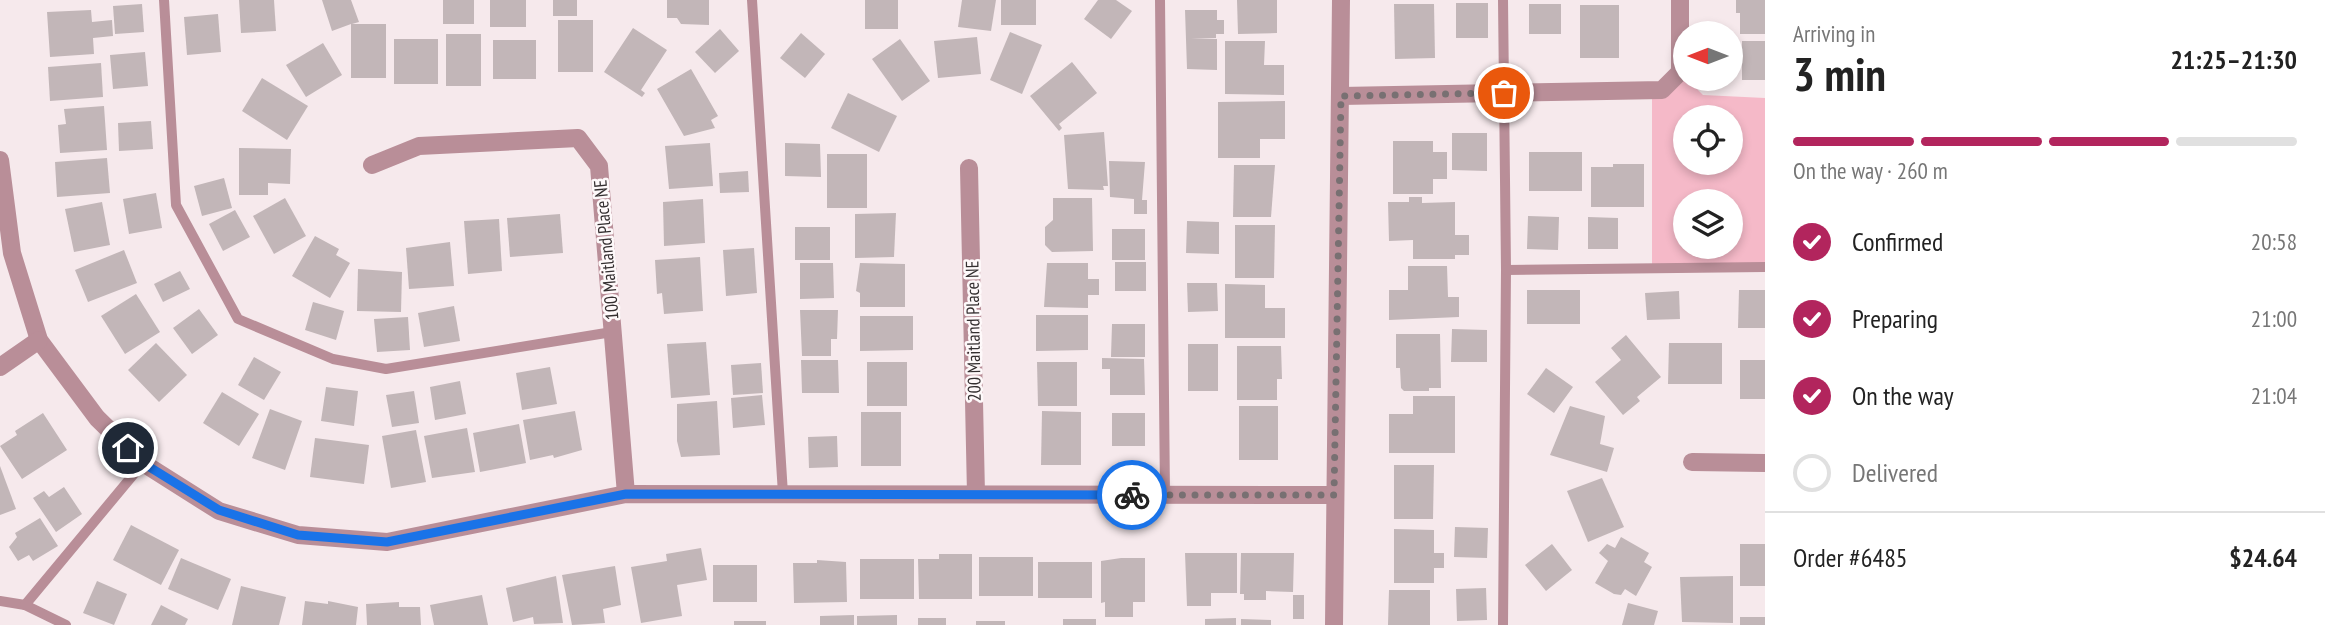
<!DOCTYPE html>
<meta charset="utf-8">
<style>
body{margin:0;font-family:"PT Sans Narrow",sans-serif;background:#f6f6f6;color:#222;height:100vh;display:flex;flex-direction:column;font-size:26px;white-space:nowrap}
*{box-sizing:border-box;margin:0}
p{font-size:23px;color:#767676}
.icon{flex:none;width:38px;height:38px;fill:none;stroke:currentColor;stroke-width:2;stroke-linecap:round;stroke-linejoin:round}
.map{position:relative;flex:1;overflow:hidden}
.panel{display:flex;flex-direction:column;background:#fff;width:560px}
.panel>*{flex:none}
.needle{width:46px;rotate:270deg}
.controls{position:absolute;left:1673px;top:21px;display:grid;gap:14px}
.controls a{display:grid;place-items:center;width:70px;height:70px;border-radius:50%;background:#fff;box-shadow:0 4px 10px #0003;font-size:35px}
.pin{position:absolute;display:grid;place-items:center;width:60px;height:60px;color:#fff;margin:-30px;border:4px solid #fff;border-radius:50%;box-shadow:0 2px 7px #0007}
.courier{position:absolute;display:grid;place-items:center;width:70px;height:70px;margin:-35px;border:5px solid #1a73e8;border-radius:50%;background:#fff;color:#222;box-shadow:0 2px 9px #0007}
.head em{font-style:normal;font-weight:700}
.head div{display:flex;flex-direction:column-reverse}
.head{display:flex;align-items:center;justify-content:space-between;height:119px;padding:0 28px}
h1{font-size:46px;font-weight:700;line-height:52px}
.bar{display:grid;grid-template-columns:repeat(4,1fr);gap:10px 7px;align-content:center;height:84px;padding:0 28px}
.bar i{height:9px;border-radius:5px;background:#e0e0e0}
.bar .active{background:#b2255d}
.bar p{grid-column:span 4}
.line{display:flex;align-items:center;gap:18px;padding:0 28px;border-top:2px solid #e0e0e0}
.line div{flex:1}
ol{padding:0 28px;list-style:none}
li{display:flex;align-items:center;gap:21px;height:77px}
li p{margin-inline-start:auto}
li .icon{padding:7px;border-radius:50%;background:#b2255d;color:#fff;stroke-width:4}
li:last-child{color:#767676}
li i{width:38px;height:38px;border:4px solid #e0e0e0;border-radius:50%}
main{display:flex;flex:1;min-height:0}
.map>svg:first-child{display:block}
.green{fill:#f5b9c8;fill-rule:evenodd}
.building{fill:#c2b6b8}
.lines{fill:none;stroke-linecap:round;stroke-linejoin:round}
.service{stroke:#b98e98;stroke-width:10}
.minor{stroke:#b98e98;stroke-width:18}
.done{stroke:#787072;stroke-width:7;stroke-dasharray:0 12.6}
.route{stroke:#1a73e8;stroke-width:9}
.labels{text-anchor:middle;dominant-baseline:central;stroke-width:5;stroke-linejoin:round;paint-order:stroke}
.street-label{font-size:18px;fill:#342f30;stroke:#fef9fa}
</style>
<main>
<div class="map">
<svg width="1765" height="625" viewBox="0 0 1765 625">
<rect width="100%" height="100%" fill="#f6e9ec"/>
<path class="green" d="M1687 79 1703 95 1765 98V267L1652 269V90ZM1685 117H1731V163H1685ZM1685 201H1731V247H1685Z"/>
<g class="building">
<path d="M239 0H274L276 31 241 33Z"/>
<path d="M322 0H351L359 22 352 24H386V78H351V24L332 31Z"/>
<rect x="443" y="0" width="31" height="24"/>
<rect x="490" y="0" width="36" height="27"/>
<rect x="553" y="0" width="24" height="16"/>
<path d="M667 0H709V25L681 24 677 18H667Z"/>
<rect x="865" y="0" width="33" height="29"/>
<path d="M962 0H996L991 31 958 27Z"/>
<rect x="1001" y="0" width="35" height="25"/>
<path d="M1098 0H1116L1132 11 1111 39 1084 19Z"/>
<path d="M1237 0H1277V33L1238 34Z"/>
<path d="M1736 0H1765V34H1740V13H1736Z"/>
<rect x="1456" y="3" width="32" height="35"/>
<path d="M142 4 144 32 115 34 113 6Z"/>
<path d="M1394 4H1434L1435 58 1395 59Z"/>
<rect x="1529" y="4" width="32" height="30"/>
<rect x="1580" y="5" width="39" height="53"/>
<path d="M91 10 92 22 112 20 113 36 93 38 94 54 50 57 47 12Z"/>
<path d="M1185 10H1217V20H1224V34H1216V38H1191L1217 39V70L1187 69Z"/>
<path d="M218 14 221 52 187 55 184 17Z"/>
<rect x="558" y="20" width="35" height="52"/>
<path d="M633 28 667 50 641 90 645 93 642 97 604 72Z"/>
<path d="M720 29 739 51 715 73 695 52Z"/>
<path d="M1010 32 1042 45 1022 94 990 80Z"/>
<path d="M801 33 825 54 805 78 780 58Z"/>
<rect x="446" y="34" width="35" height="52"/>
<path d="M977 37 981 74 938 78 934 41Z"/>
<rect x="394" y="39" width="44" height="45"/>
<path d="M900 39 930 81 902 101 872 59Z"/>
<rect x="493" y="40" width="43" height="39"/>
<path d="M1225 41H1265L1264 65H1284V95L1225 94Z"/>
<rect x="1742" y="41" width="23" height="39"/>
<path d="M323 43 342 75 306 97 286 65Z"/>
<path d="M145 52 148 86 113 89 110 55Z"/>
<path d="M1072 62 1097 93 1059 124 1062 128 1059 131 1030 96Z"/>
<path d="M101 63 103 97 50 101 48 67Z"/>
<path d="M691 69 718 116 711 120 715 128 684 136 657 89Z"/>
<path d="M262 78 308 106 287 140 242 111Z"/>
<path d="M848 93 897 116 879 152 831 128Z"/>
<path d="M1285 101V139H1260V158H1218V102Z"/>
<path d="M104 106 107 150 60 153 58 125 66 124 64 109Z"/>
<path d="M151 121 153 149 119 151 118 123Z"/>
<path d="M1104 132 1108 186H1103L1104 190 1068 189 1064 135Z"/>
<path d="M1452 133H1487V171L1452 170Z"/>
<path d="M1393 141H1433V152H1447V179H1433V194H1393Z"/>
<path d="M710 143 713 186 669 189 665 146Z"/>
<path d="M785 143 820 144 821 177 785 176Z"/>
<path d="M239 148 291 149 290 184 268 183V195H239Z"/>
<rect x="1529" y="152" width="53" height="39"/>
<rect x="827" y="154" width="40" height="54"/>
<path d="M107 158 110 193 57 197 55 162Z"/>
<path d="M1109 161 1145 162 1142 200H1147V214H1134V199L1110 197Z"/>
<path d="M1613 164H1644V207H1591V167H1613Z"/>
<path d="M1234 165H1275L1271 217H1233Z"/>
<path d="M748 171 749 192 720 193 719 173Z"/>
<path d="M224 178 232 208 202 216 194 186Z"/>
<path d="M156 193 162 228 129 234 123 199Z"/>
<path d="M1409 197H1422V203L1455 202V235H1469V255H1455V259H1413V240L1389 241 1388 202H1409Z"/>
<path d="M285 198 306 236 274 254 253 216Z"/>
<path d="M1053 198H1092L1093 251 1052 252 1045 245V227L1053 220Z"/>
<path d="M703 199 705 243 664 246 663 202Z"/>
<path d="M102 202 110 245 74 252 65 209Z"/>
<path d="M235 210 250 237 223 251 209 224Z"/>
<path d="M896 213 894 257 855 258V214Z"/>
<path d="M560 214 563 253 510 257 507 218Z"/>
<path d="M1528 216 1559 217 1558 250 1527 249Z"/>
<path d="M1588 217 1618 218V249H1588Z"/>
<path d="M499 219 502 271 468 274 464 221Z"/>
<path d="M1187 221 1219 222V254L1186 253Z"/>
<path d="M1235 225H1275L1274 278H1235Z"/>
<rect x="795" y="227" width="35" height="33"/>
<rect x="1112" y="229" width="33" height="31"/>
<path d="M315 236 339 249 336 255 350 263 330 298 292 276Z"/>
<path d="M450 242 454 286 409 289 406 248Z"/>
<path d="M754 248 757 293 726 296 723 250Z"/>
<path d="M124 250 137 283 88 302 75 270Z"/>
<path d="M700 257 703 311 664 314 662 293 657 294 655 260Z"/>
<rect x="1115" y="262" width="31" height="29"/>
<path d="M800 263H833L834 298 800 299Z"/>
<path d="M860 263 905 264V307H860V293L856 291Z"/>
<path d="M1047 263H1088V279H1099V295H1088V308L1044 307Z"/>
<path d="M1408 266H1447L1448 297H1459V317L1389 320V290H1408Z"/>
<path d="M358 269 402 272 401 312 357 311Z"/>
<path d="M180 271 190 289 163 302 154 284Z"/>
<path d="M1187 283H1217L1218 311 1188 312Z"/>
<path d="M1225 284 1265 285V308H1285V338H1225Z"/>
<rect x="1527" y="290" width="53" height="34"/>
<path d="M1739 290H1765V328H1738Z"/>
<path d="M1679 291 1680 319 1647 320 1645 293Z"/>
<path d="M136 294 160 332 125 354 101 316Z"/>
<path d="M313 302 344 311 336 340 305 330Z"/>
<path d="M454 306 460 341 424 347 418 313Z"/>
<path d="M199 309 218 335 192 354 173 328Z"/>
<path d="M800 310H838L837 339H831V356H802Z"/>
<path d="M1036 315H1088V350L1036 351Z"/>
<path d="M860 316H913V350L860 351Z"/>
<path d="M408 317 410 350 377 352 374 319Z"/>
<path d="M1112 324H1145V357H1111Z"/>
<path d="M1452 329 1487 330V362H1451Z"/>
<path d="M1396 334H1440L1441 388H1429V391H1404L1401 388 1400 368H1396Z"/>
<path d="M1626 335 1661 377 1637 397 1640 401 1623 415 1595 382 1621 360 1611 348Z"/>
<path d="M706 342 710 395 671 398 667 344Z"/>
<path d="M156 343 187 375 159 402 128 370Z"/>
<path d="M1669 343H1722V384H1668Z"/>
<rect x="1188" y="344" width="30" height="47"/>
<path d="M1237 346H1281L1282 379H1277V400H1237Z"/>
<path d="M254 357 281 372 264 400 238 385Z"/>
<path d="M1102 358 1144 359 1145 395H1110V369H1102Z"/>
<path d="M801 360H838L839 393H802Z"/>
<rect x="1740" y="360" width="25" height="39"/>
<rect x="867" y="362" width="40" height="44"/>
<path d="M1037 362H1077V406H1038Z"/>
<path d="M761 363 763 393 733 395 731 365Z"/>
<path d="M550 367 557 404 522 410 516 373Z"/>
<path d="M1546 368 1573 387 1554 413 1527 394Z"/>
<path d="M460 381 466 414 435 420 430 387Z"/>
<path d="M326 387 358 391 354 426 321 421Z"/>
<path d="M414 391 419 423 392 427 386 395Z"/>
<path d="M222 392 259 414 239 446 203 423Z"/>
<path d="M762 395 765 425 733 428 731 398Z"/>
<path d="M1413 396H1455V453H1389V414H1413Z"/>
<path d="M717 401 720 455 681 457 677 441V404Z"/>
<rect x="1239" y="406" width="39" height="54"/>
<path d="M1570 406 1605 416 1600 444 1614 448 1607 472 1550 455Z"/>
<path d="M270 409 302 421 285 470 252 458Z"/>
<path d="M575 411 582 450 554 458 553 455 530 460 523 420Z"/>
<path d="M1042 411 1081 412V465H1041Z"/>
<rect x="861" y="412" width="40" height="54"/>
<path d="M43 413 67 450 22 479 0 446 17 435 15 431Z"/>
<rect x="1112" y="413" width="33" height="33"/>
<path d="M519 424 526 463 480 472 473 433Z"/>
<path d="M467 428 475 472 432 478 424 436Z"/>
<path d="M416 430 426 482 391 488 382 436Z"/>
<path d="M837 436 838 467 809 468 808 437Z"/>
<path d="M315 438 369 445 364 484 310 477Z"/>
<path d="M1394 465H1434L1433 519H1394Z"/>
<path d="M0 466 16 509 0 515Z"/>
<path d="M1602 478 1624 527 1588 542 1567 491Z"/>
<path d="M64 487 82 514 56 532 33 498 44 491 49 497Z"/>
<path d="M40 518 58 546 33 561 29 555 18 561 9 547 17 537 15 533Z"/>
<path d="M131 525 179 550 161 585 113 560Z"/>
<path d="M1455 527 1488 528 1487 558 1454 557Z"/>
<path d="M1394 529 1434 530V553H1444V568H1434V583H1394Z"/>
<path d="M1621 537 1649 553 1644 562 1652 567 1636 596 1625 589 1621 595 1614 594 1595 583 1608 561 1599 553 1607 544 1615 548Z"/>
<path d="M1552 544 1572 570 1546 591 1525 565Z"/>
<rect x="1740" y="544" width="25" height="42"/>
<path d="M701 548 707 580 677 585 682 616 641 623 631 567 667 561 666 554Z"/>
<path d="M1185 553H1237V593H1211V606H1187Z"/>
<path d="M1241 553H1294L1293 592 1266 591V600H1244V594H1240Z"/>
<path d="M939 554H972V599H919L918 559H939Z"/>
<rect x="979" y="557" width="54" height="39"/>
<path d="M181 558 231 579 218 610 168 589Z"/>
<path d="M1121 558H1145V602H1133V617H1105V602L1101 603V561Z"/>
<rect x="860" y="559" width="54" height="40"/>
<path d="M817 560 846 562 847 602 794 603 793 563H817Z"/>
<rect x="1038" y="562" width="54" height="36"/>
<rect x="713" y="565" width="44" height="37"/>
<path d="M615 566 621 605 603 609 605 623 572 625 562 575Z"/>
<path d="M556 576 563 623 534 624 533 617 513 622 506 588Z"/>
<path d="M1733 576V623L1682 622 1680 577Z"/>
<path d="M97 581 127 594 114 625 83 613Z"/>
<path d="M241 586 286 597 279 625H232Z"/>
<path d="M1486 588 1487 620 1457 621 1456 589Z"/>
<path d="M1389 590H1430V625H1388Z"/>
<path d="M482 595 488 625H434L430 605Z"/>
<rect x="1293" y="595" width="11" height="24"/>
<path d="M305 601 328 604V601L358 607 356 625H302Z"/>
<path d="M399 602V607H420L421 625H367L366 604Z"/>
<path d="M1628 603 1658 611 1654 625H1622Z"/>
<path d="M161 605 188 619 185 625H151Z"/>
<path d="M854 615V625H820V616Z"/>
<path d="M897 615V625H857V616Z"/>
<rect x="1740" y="617" width="25" height="8"/>
<rect x="918" y="618" width="28" height="7"/>
<path d="M1236 618V625H1205V619Z"/>
<rect x="1063" y="619" width="33" height="6"/>
<path d="M1241 619 1271 620V625H1241Z"/>
<rect x="734" y="621" width="32" height="4"/>
<rect x="976" y="621" width="29" height="4"/>
</g>
<g class="lines">
<g class="service">
<path d="M164 0 176 205 238 319 333 359 386 369 612 332"/>
<path d="M752 0 783 494"/>
<path d="M1160 0 1165 496"/>
<path d="M1503 0 1506 270 1503 625"/>
<path d="M1506 270 1765 267"/>
<path d="M0 601 25 605"/>
<path d="M66 625 25 605 143 463"/>
</g>
<g class="minor">
<path d="M1341 96 1662 90 1680 72V0"/>
<path d="M0 160 12 253 39 340 97 418 143 463 219 511 298 535 387 542 626 494 1334 495"/>
<path d="M372 165 419 146 578 138 599 166 626 494"/>
<path d="M969 168 976 494"/>
<path d="M0 367 39 340"/>
<path d="M1692 462 1765 463"/>
<path d="M1334 625 1341 0"/>
</g>
</g>
<g class="lines">
<path class="done" d="M1132 495H1334L1341 96 1504 93"/>
<path class="route" d="M128 448 143 463 219 510 298 535 387 542 626 494 1132 495"/>
</g>
<g class="labels">
<g class="street-label">
<text transform="translate(606 250) rotate(-95)">100 Maitland Place NE</text>
<text transform="translate(973 331) rotate(-91)">200 Maitland Place NE</text>
</g>
</g>
</svg>
<div class="controls">
<a><svg class="needle" viewBox="-14 -14 28 28"><path d="M0-13l5 13h-10z" fill="#e53935"/><path d="M0 13l5-13h-10z" fill="#767676"/></svg></a>
<a><svg class="icon" aria-label="locate" viewBox="0 0 24 24"><circle cx="12" cy="12" r="6"/><path d="M12 2v4M12 18v4M2 12h4M18 12h4"/></svg></a>
<a><svg class="icon" aria-label="layers" viewBox="0 0 24 24"><path d="M12 4l9 5-9 5-9-5zM3 14l9 5 9-5"/></svg></a>
</div>
<div class="pin" style="left:1504px;top:93px;background:#ea580c"><svg class="icon" aria-label="bag" viewBox="0 0 24 24"><path d="M5 8h14l-1 12H6zM9 8a3 3 0 0 1 6 0"/></svg></div>
<div class="pin" style="left:128px;top:448px;background:#1f2937"><svg class="icon" aria-label="home" viewBox="0 0 24 24"><path d="M3 11l9-7 9 7M6 9v11h12V9"/></svg></div>
<div class="courier" style="left:1132px;top:495px"><svg class="icon" aria-label="bike" viewBox="0 0 24 24"><circle cx="6" cy="16" r="4"/><circle cx="18" cy="16" r="4"/><path d="M6 16l4-8h5l3 8M10 8l3 8H6M13 5h3"/></svg></div>
</div>
<section class="panel">
<div class="head"><div><h1>3 min</h1><p>Arriving in</p></div><em>21:25–21:30</em></div>
<div class="bar"><i class="active"></i><i class="active"></i><i class="active"></i><i></i><p>On the way · 260 m</p></div>
<ol>
<li><svg class="icon" aria-label="check" viewBox="0 0 24 24"><path d="M5 12l5 5 9-10"/></svg>Confirmed<p>20:58</p></li>
<li><svg class="icon" aria-label="check" viewBox="0 0 24 24"><path d="M5 12l5 5 9-10"/></svg>Preparing<p>21:00</p></li>
<li><svg class="icon" aria-label="check" viewBox="0 0 24 24"><path d="M5 12l5 5 9-10"/></svg>On the way<p>21:04</p></li>
<li><i></i>Delivered</li>
</ol>
<div class="line" style="height:91px"><div>Order #6485</div><b>$24.64</b></div>
</section>
</main>
